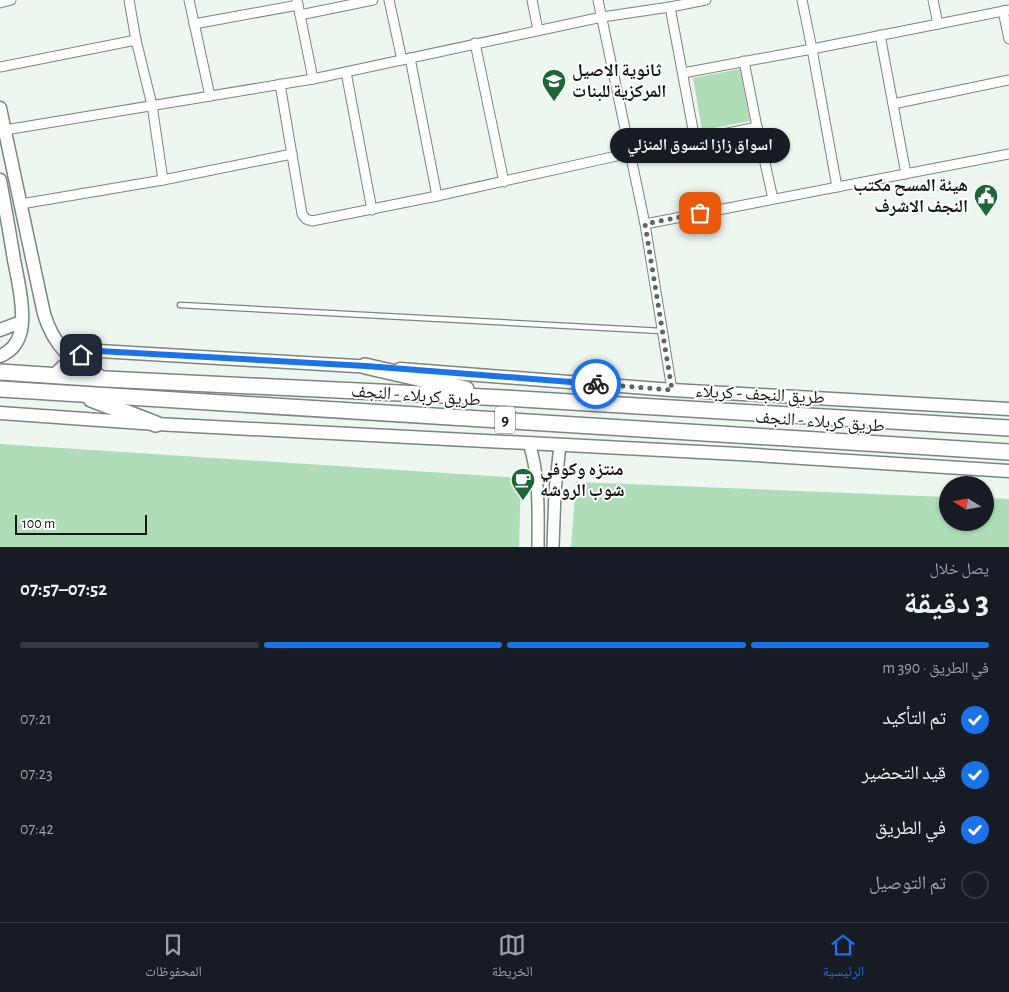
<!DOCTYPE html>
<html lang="ar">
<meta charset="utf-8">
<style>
body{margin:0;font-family:"Alegreya Sans","Noto Naskh Arabic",sans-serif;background:#242831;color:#f1f3f6;direction:rtl;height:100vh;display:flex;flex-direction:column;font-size:19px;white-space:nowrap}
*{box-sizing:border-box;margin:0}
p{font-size:16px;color:#9ea1a6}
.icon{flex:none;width:28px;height:28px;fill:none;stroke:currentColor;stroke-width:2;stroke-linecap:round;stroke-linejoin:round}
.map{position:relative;height:547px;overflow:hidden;direction:ltr}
.sheet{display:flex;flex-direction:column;background:#171b24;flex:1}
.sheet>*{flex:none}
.needle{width:32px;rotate:281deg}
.fabs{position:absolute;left:939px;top:476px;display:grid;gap:10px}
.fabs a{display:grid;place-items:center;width:55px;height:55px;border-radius:50%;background:#171b24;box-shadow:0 1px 4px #0004;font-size:25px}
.scale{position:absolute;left:15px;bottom:12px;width:132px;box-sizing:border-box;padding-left:5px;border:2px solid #151715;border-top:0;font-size:14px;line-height:18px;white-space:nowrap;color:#151715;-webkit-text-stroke:4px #fff;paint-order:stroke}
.pin{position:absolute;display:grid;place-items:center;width:42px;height:42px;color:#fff;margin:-21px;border-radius:10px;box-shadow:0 2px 8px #0006}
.courier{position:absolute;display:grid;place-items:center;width:50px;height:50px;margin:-25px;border:4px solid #1a73e8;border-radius:50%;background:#fff;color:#222;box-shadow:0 1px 6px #0007}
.bubble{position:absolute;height:35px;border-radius:18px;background:#171b24;box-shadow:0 1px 4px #0004;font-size:16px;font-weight:700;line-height:35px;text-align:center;direction:rtl}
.summary em{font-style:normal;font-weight:700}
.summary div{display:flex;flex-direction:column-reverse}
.summary{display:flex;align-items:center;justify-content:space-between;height:85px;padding:0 20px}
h1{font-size:32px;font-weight:700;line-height:38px}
.bar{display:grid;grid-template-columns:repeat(4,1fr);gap:8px 5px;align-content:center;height:60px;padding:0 20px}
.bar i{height:6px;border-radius:4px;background:#363941}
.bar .selected{background:#1a73e8}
.bar p{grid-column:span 4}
ol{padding:0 20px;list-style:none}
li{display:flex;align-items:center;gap:15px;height:55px}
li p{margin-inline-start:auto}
li .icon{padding:5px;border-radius:50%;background:#1a73e8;color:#fff;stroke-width:4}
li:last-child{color:#9ea1a6}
li i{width:28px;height:28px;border:2px solid #363941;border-radius:50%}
.menu{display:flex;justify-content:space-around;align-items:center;height:70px;border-top:1px solid #363941;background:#171b24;font-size:14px;color:#9ea1a6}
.menu a{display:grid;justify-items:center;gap:2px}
.menu .selected{color:#1a73e8}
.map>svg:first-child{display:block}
.green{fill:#aeddb8}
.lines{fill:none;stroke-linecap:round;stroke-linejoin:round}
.service-casing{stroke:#7e847f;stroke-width:7}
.minor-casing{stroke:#7e847f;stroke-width:11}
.tertiary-casing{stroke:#7e847f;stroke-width:14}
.secondary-casing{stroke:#7e847f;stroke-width:15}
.trunk-casing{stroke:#7e847f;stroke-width:18}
.service{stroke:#fff;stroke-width:4.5}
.minor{stroke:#fff;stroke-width:9}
.tertiary{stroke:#fff;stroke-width:11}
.secondary{stroke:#fff;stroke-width:12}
.trunk{stroke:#fff;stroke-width:15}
.done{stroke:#616562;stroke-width:5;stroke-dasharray:0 9}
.route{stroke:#1a73e8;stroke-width:6}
.labels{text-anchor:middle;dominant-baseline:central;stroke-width:4;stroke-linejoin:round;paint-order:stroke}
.shield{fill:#fff;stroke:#5b5d5b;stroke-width:1}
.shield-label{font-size:16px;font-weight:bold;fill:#151715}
.poi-label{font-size:18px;font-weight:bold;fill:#151715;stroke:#fff;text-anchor:start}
.street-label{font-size:18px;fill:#151715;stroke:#fff}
</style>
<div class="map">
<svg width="1009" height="547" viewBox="0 0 1009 547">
<rect width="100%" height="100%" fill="#eef6f0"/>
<g class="green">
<path d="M740 69 750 121 702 130 693 78Z"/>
<path d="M0 444 521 478 519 547H0Z"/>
<path d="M576 482 947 497 948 522H985V498L1009 499V547H571Z"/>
</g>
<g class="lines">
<defs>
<path id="service" d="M180 305 662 331"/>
<g id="minor">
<path d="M129 0 136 40 152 105 163 180"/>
<path d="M189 0 210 96"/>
<path d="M297 0 313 79"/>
<path d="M389 0 402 60"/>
<path d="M532 0 538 30"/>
<path d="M598 0 645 224 672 390"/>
<path d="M802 0 812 49 837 187"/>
<path d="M933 0 938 24"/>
<path d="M0 3 11 0"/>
<path d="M670 7 695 140"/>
<path d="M1003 11 1009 39"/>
<path d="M300 15 373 0"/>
<path d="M194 24 298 5"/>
<path d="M880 35 906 174"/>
<path d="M475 43 504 182"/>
<path d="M410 58 437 196"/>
<path d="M744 61 757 127 773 199"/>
<path d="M0 67 136 40"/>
<path d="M346 72 372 210"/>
<path d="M683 73 812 49 1009 10"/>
<path d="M280 84 302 214 306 219 312 221 437 196 630 153 757 127"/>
<path d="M893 104 1009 80"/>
<path d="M5 130 313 79 602 17 670 7 706 0"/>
<path d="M21 204 163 180 292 154"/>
<path d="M645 224 1009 154"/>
</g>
<g id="tertiary">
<path d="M529 443C540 477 538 512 538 547"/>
<path d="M553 547 555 491 560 445"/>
</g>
<g id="secondary">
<path d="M0 108 44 314C56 352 73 359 105 379"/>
<path d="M0 180C5 207 10 234 14 260 18 280 26 315 20 334 17 344 10 352 0 356"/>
<path d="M0 330 21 322"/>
<path d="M400 369 672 390 1009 409"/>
<path d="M54 376C66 361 80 353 99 351L373 367"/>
<path d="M0 413 156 424 739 454 1009 471"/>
</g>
<g id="trunk">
<path d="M365 366 466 389"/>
<path d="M0 372 105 379 504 398 1009 428"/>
<path d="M0 389 1009 452"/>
<path d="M91 399 156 424"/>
</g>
</defs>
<use href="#service" class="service-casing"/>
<use href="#minor" class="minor-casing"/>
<use href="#tertiary" class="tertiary-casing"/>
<use href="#secondary" class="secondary-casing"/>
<use href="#trunk" class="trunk-casing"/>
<use href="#service" class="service"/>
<use href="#minor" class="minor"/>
<use href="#tertiary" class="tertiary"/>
<use href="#secondary" class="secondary"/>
<use href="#trunk" class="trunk"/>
</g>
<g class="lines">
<path class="done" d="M596 384 672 390 645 224 700 213"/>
<path class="route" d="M81 355 89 352 99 351 366 366 596 384"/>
</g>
<defs>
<symbol id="school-pin" viewBox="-11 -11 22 30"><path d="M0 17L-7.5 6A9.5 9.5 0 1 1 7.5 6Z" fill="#1c6736" stroke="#fff"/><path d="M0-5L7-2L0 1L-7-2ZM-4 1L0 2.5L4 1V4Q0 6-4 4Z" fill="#fff"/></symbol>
<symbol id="civic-pin" viewBox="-11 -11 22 30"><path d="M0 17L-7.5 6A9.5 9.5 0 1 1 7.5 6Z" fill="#1c6736" stroke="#fff"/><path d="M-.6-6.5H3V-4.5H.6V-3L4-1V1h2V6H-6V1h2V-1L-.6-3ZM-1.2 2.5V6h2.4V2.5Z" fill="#fff"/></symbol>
<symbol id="cafe-pin" viewBox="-11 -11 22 30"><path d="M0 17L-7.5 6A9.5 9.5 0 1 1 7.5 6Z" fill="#1c6736" stroke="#fff"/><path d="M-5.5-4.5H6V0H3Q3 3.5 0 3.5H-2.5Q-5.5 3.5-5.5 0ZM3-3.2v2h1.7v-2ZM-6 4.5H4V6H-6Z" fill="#fff"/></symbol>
</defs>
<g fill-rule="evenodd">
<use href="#school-pin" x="540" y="67" width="28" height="38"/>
<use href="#civic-pin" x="972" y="182" width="28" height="38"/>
<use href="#cafe-pin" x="509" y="466" width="28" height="38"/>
</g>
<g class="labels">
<rect class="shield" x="495" y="406.5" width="20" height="27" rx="4"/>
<g class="shield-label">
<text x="505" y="420">9</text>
</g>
<g class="poi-label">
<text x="572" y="71">ثانوية الاصيل<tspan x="572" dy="21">المركزية للبنات</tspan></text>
<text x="968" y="186" text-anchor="end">هيئة المسح مكتب<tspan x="968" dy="21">النجف الاشرف</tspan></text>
<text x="540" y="470">منتزه وكوفي<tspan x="540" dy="21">شوب الروشه</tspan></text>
</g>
<g class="street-label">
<text transform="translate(760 395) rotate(3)">طريق النجف - کربلاء</text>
<text transform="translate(416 396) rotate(4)">طريق کربلاء - النجف</text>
<text transform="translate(820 422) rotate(4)">طريق کربلاء - النجف</text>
</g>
</g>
</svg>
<div class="fabs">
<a><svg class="needle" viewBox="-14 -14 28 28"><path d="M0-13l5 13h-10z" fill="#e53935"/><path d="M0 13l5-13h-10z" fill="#9ea1a6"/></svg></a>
</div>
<div class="scale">100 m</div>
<div class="pin" style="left:700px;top:213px;background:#ea580c"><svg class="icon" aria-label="bag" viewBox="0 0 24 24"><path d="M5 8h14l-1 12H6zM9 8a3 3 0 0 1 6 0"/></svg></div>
<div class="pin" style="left:81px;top:355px;background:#1f2937"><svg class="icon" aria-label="home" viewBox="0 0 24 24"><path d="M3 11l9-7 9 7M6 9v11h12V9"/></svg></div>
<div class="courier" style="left:596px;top:384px"><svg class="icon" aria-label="bike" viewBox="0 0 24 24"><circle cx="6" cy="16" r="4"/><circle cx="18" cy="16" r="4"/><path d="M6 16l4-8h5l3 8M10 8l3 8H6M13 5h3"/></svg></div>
<div class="bubble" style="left:610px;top:128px;width:180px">اسواق زازا لتسوق المنزلي</div>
</div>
<section class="sheet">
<div class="summary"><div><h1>3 دقيقة</h1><p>يصل خلال</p></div><em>07:52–07:57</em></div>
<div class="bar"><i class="selected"></i><i class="selected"></i><i class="selected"></i><i></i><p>في الطريق · 390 m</p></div>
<ol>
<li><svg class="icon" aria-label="check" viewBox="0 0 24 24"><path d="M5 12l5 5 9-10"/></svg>تم التأكيد<p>07:21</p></li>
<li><svg class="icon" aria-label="check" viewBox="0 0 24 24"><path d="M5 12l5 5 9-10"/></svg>قيد التحضير<p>07:23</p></li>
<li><svg class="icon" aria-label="check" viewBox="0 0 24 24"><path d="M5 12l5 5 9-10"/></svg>في الطريق<p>07:42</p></li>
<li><i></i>تم التوصيل</li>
</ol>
</section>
<nav class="menu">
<a class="selected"><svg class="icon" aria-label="home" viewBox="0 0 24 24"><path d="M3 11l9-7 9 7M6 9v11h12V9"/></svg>الرئيسية</a>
<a><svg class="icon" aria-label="map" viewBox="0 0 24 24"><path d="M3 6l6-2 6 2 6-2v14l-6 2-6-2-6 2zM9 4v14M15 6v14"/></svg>الخريطة</a>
<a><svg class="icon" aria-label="saved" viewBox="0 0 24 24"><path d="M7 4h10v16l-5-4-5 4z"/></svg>المحفوظات</a>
</nav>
